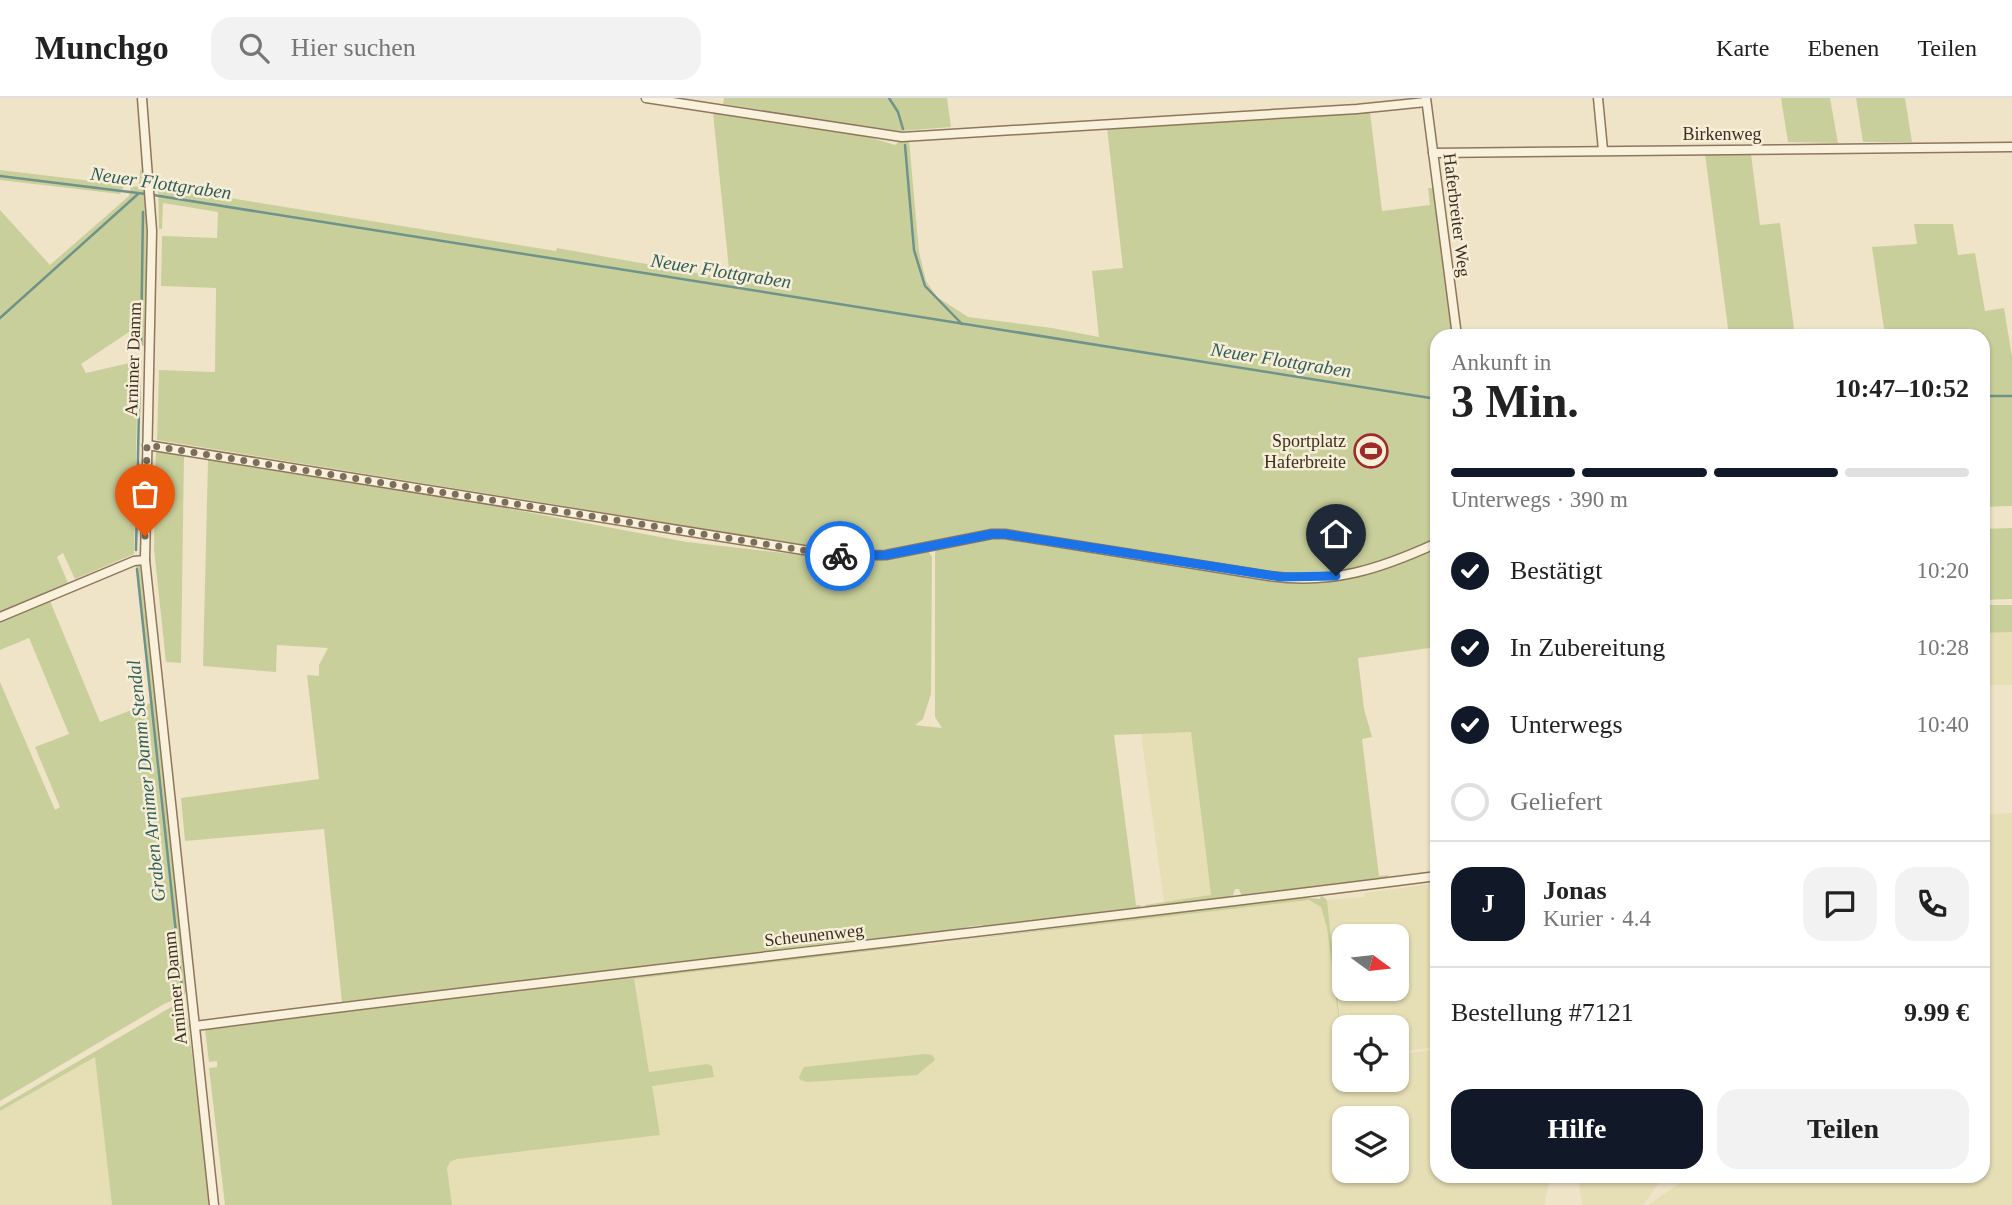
<!DOCTYPE html>
<html lang="de">
<meta charset="utf-8">
<style>
body{margin:0;font-family:"Times New Roman",serif;background:#f2f2f2;color:#222;height:100vh;display:flex;flex-direction:column;font-size:26px;white-space:nowrap}
*{box-sizing:border-box;margin:0}
p{font-size:23px;color:#767676}
.icon{flex:none;width:38px;height:38px;fill:none;stroke:currentColor;stroke-width:2;stroke-linecap:round;stroke-linejoin:round}
.map{position:relative;flex:1;overflow:hidden}
.details{position:absolute;left:1430px;top:231px;width:560px;height:854px;display:flex;flex-direction:column;background:#fff;border-radius:21px;box-shadow:0 2px 5px #0004}
.details>*{flex:none}
.needle{width:46px;rotate:105deg}
.fabs{position:absolute;left:1332px;top:826px;display:grid;gap:14px}
.fabs a{display:grid;place-items:center;width:77px;height:77px;border-radius:14px;background:#fff;box-shadow:0 2px 5px #0004;font-size:35px}
.pin{position:absolute;display:grid;place-items:center;width:60px;height:60px;color:#fff;margin:-72px -30px;border-radius:50% 50% 50% 0;rotate:-45deg;box-shadow:0 0 7px #0007}
.pin .icon{rotate:45deg}
.courier{position:absolute;display:grid;place-items:center;width:70px;height:70px;margin:-35px;border:5px solid #1a73e8;border-radius:50%;background:#fff;color:#222;box-shadow:0 2px 9px #0007}
.overview em{font-style:normal;font-weight:700}
.overview div{display:flex;flex-direction:column-reverse}
.overview{display:flex;align-items:center;justify-content:space-between;height:119px;padding:0 21px}
h1{font-size:46px;font-weight:700;line-height:52px}
.bar{display:grid;grid-template-columns:repeat(4,1fr);gap:10px 7px;align-content:center;height:84px;padding:0 21px}
.bar i{height:9px;border-radius:5px;background:#e0e0e0}
.bar .on{background:#111827}
.bar p{grid-column:span 4}
.line{display:flex;align-items:center;gap:18px;padding:0 21px;border-top:2px solid #e0e0e0}
.line div{flex:1}
.round{display:grid;place-items:center;flex:none;width:74px;height:74px;border-radius:21px;background:#f2f2f2}
ol{padding:0 21px;list-style:none}
li{display:flex;align-items:center;gap:21px;height:77px}
li p{margin-inline-start:auto}
li .icon{padding:7px;border-radius:50%;background:#111827;color:#fff;stroke-width:4}
li:last-child{color:#767676}
li i{width:38px;height:38px;border:4px solid #e0e0e0;border-radius:50%}
.action{display:flex;gap:14px;margin-top:auto;padding:14px 21px}
.action a{flex:1;height:80px;border-radius:21px;background:#111827;color:#fff;font-size:28px;font-weight:700;line-height:80px;text-align:center}
.action a+a{background:#f2f2f2;color:#222}
header{display:flex;align-items:center;gap:42px;box-sizing:border-box;height:98px;padding:0 35px;background:#fff;border-bottom:2px solid #e0e0e0}
header strong{font-size:33px}
nav{display:flex;gap:38px;margin-inline-start:auto;font-size:24px}
.search{width:490px;height:63px;background:#f2f2f2;display:flex;align-items:center;gap:18px;box-sizing:border-box;padding:0 24px;border-radius:21px;color:#767676;font-size:26px}
.map>svg:first-child{display:block}
.farmland{fill:#e6deb5;fill-rule:evenodd}
.green{fill:#c9cf9b}
.lines{fill:none;stroke-linecap:round;stroke-linejoin:round}
.stream{stroke:#6f938a;stroke-width:2.5}
.minor-casing{stroke:#8d765c;stroke-width:11}
.minor{stroke:#faf1dc;stroke-width:8}
.done{stroke:#7c6e5b;stroke-width:7;stroke-dasharray:0 12.6}
.route{stroke:#1a73e8;stroke-width:9}
.labels{text-anchor:middle;dominant-baseline:central;stroke-width:5;stroke-linejoin:round;paint-order:stroke}
.street-label{font-size:18px;fill:#3d2e20;stroke:#f7eed8}
.poi-label{font-size:18px;fill:#3d2e20;stroke:#f7eed8;text-anchor:end}
.water-label{font-size:19px;font-style:italic;fill:#2f5d5a;stroke:#f7eed8}
</style>
<header>
<strong>Munchgo</strong>
<div class="search"><svg class="icon" aria-label="search" viewBox="0 0 24 24"><circle cx="10" cy="10" r="6"/><path d="M15 15l6 6"/></svg>Hier suchen</div>
<nav><a>Karte</a><a>Ebenen</a><a>Teilen</a></nav>
</header>
<div class="map">
<svg width="2012" height="1107" viewBox="0 0 2012 1107">
<rect width="100%" height="100%" fill="#f0e4c8"/>
<g class="farmland">
<path d="M2012 534V587H1983V535Z"/>
<path d="M1191 633 1211 798 1164 804 1141 636Z"/>
<path d="M2012 715V1107H1648L1690 1078H1983V717Z"/>
<path d="M1437 785V949L1397 954 1396 929H1344V949L1327 802 1365 799V795ZM1344 838H1396V891H1344Z"/>
<path d="M1301 801 1314 803 1321 809 1327 830 1344 962V982H1396L1397 957 1437 951V1078H1551L1544 1107H452L447 1070 450 1064 706 966 649 974 633 881 977 842ZM1344 1020H1396V1073H1344Z"/>
<path d="M96 958 112 1107H0V1013Z"/>
<path d="M1578 1078H1664L1643 1107H1582Z"/>
</g>
<g class="green">
<path d="M724 0H947L951 29 900 33 723 6Z"/>
<path d="M1781 0H1830L1838 45 1788 44Z"/>
<path d="M1856 0H1905L1912 44H1863Z"/>
<path d="M1370 14 1382 113 1430 107 1428 90H1434L1454 238H1437V441L1364 471 1300 479 1009 434 878 454 836 452 157 342 159 272 215 274 216 190 161 188 162 138 217 140 218 114 163 105 162 131H159L158 83H161L162 89 556 153 557 150 730 181 713 15 865 38 895 47 899 43 909 42 919 154 926 183 937 199 968 219 1052 230 1099 239 1092 173 1123 170 1107 30Z"/>
<path d="M1705 56H1751L1760 127 1780 125 1795 238H1729Z"/>
<path d="M0 72 125 87 120 96 0 82Z"/>
<path d="M140 72 145 73 146 83H143L145 106 147 107 146 248H139L138 228 81 266 86 275 138 263 134 456 75 481 63 455 57 459 68 485 0 513V112L50 167 129 98 131 89 139 88Z"/>
<path d="M1914 126H1953L1958 157 1975 155 1985 213 2004 210 2012 259V408L1983 409V238H1885L1872 149 1917 146Z"/>
<path d="M156 353 184 358 181 565 166 564 154 451Z"/>
<path d="M208 362 516 412 687 444 853 463H875L928 453 932 459 931 596 923 621 915 627 942 630 935 619V454L938 450 983 440 1008 439 1297 484 1372 474 1437 448V549L1358 560 1364 611 1372 639 1362 641 1379 778 1388 777V780L1242 799 1239 791H1235L1232 800 1147 811 1145 807 1211 797 1191 634 1114 637 1136 807H1141L1139 811 983 831 982 827 966 829 964 833 342 904 324 731 185 743 181 700 319 681 307 577 319 578V567L328 550 277 547 276 574 203 568Z"/>
<path d="M2012 430V501L1983 502V431Z"/>
<path d="M136 466 140 468 144 489 187 893 183 898 164 906 0 1003V584L55 712 60 709 35 649 69 636 29 540 0 552V524L50 503 100 624 150 605Z"/>
<path d="M1983 507H2012V534L1983 535Z"/>
<path d="M1321 797 1327 802 1344 962 1327 830 1321 809 1309 802 634 881 649 974 707 966 712 968 714 979 652 988 660 1037 457 1061 450 1064 447 1070 452 1107H225L209 970 217 969V963L209 964 205 931 859 850 930 846 1302 799 1320 801Z"/>
<path d="M178 905 184 909 188 924 210 1107H112L95 959 0 1013V1009Z"/>
<path d="M925 956 932 957 935 962 917 977 807 984 800 982 799 979 804 969Z"/>
</g>
<g class="lines">
<g class="stream">
<path d="M889 0 898 14 903 31"/>
<path d="M905 47 914 152 925 188 962 226"/>
<path d="M0 78 146 96"/>
<path d="M153 97 1437 301"/>
<path d="M0 220 138 96"/>
<path d="M141 247 143 114"/>
<path d="M1983 298H2012"/>
<path d="M136 452 140 263"/>
<path d="M137 471 182 891"/>
</g>
<defs>
<g id="minor">
<path d="M142 0 152 133 145 462 214 1107"/>
<path d="M646 0 902 39 1357 11 1426 4"/>
<path d="M1426 0 1457 238"/>
<path d="M1598 0 1603 52"/>
<path d="M1433 55 2012 49"/>
<path d="M147 347 841 458 886 457 992 436H1005L1269 478C1332 487 1380 471 1437 445"/>
<path d="M0 519 134 463 145 462"/>
<path d="M195 928C608 874 1023 831 1437 778"/>
</g>
</defs>
<use href="#minor" class="minor-casing"/>
<use href="#minor" class="minor"/>
</g>
<g class="lines">
<path class="done" d="M145 438 147 347 840 458"/>
<path class="route" d="M840 458 886 457 992 436H1005L1281 479 1336 478"/>
</g>
<defs>
<symbol id="stadium-ring" viewBox="-11 -11 22 22"><circle r="9.5" fill="#f7eed8" stroke="#9e2a2b" stroke-width="1.5"/><path d="M0-5a6.5 5 0 1 0 0 10a6.5 5 0 1 0 0-10ZM-3.5-1.8h7v3.6h-7Z" fill="#9e2a2b"/></symbol>
</defs>
<g fill-rule="evenodd">
<use href="#stadium-ring" x="1352" y="334" width="38" height="38"/>
</g>
<g class="labels">
<g class="street-label">
<text x="1722" y="36">Birkenweg</text>
<text transform="translate(1457 117) rotate(83)">Haferbreiter Weg</text>
<text transform="translate(133 261) rotate(-88)">Arnimer Damm</text>
<text transform="translate(814 837) rotate(-6)">Scheunenweg</text>
<text transform="translate(175 890) rotate(-96)">Arnimer Damm</text>
</g>
<g class="poi-label">
<text x="1346" y="343">Sportplatz<tspan x="1346" dy="21">Haferbreite</tspan></text>
</g>
<g class="water-label">
<text transform="translate(161 85) rotate(8)">Neuer Flottgraben</text>
<text transform="translate(721 173) rotate(9)">Neuer Flottgraben</text>
<text transform="translate(1281 262) rotate(9)">Neuer Flottgraben</text>
<text transform="translate(146 683) rotate(-96)">Graben Arnimer Damm Stendal</text>
</g>
</g>
</svg>
<div class="fabs">
<a><svg class="needle" viewBox="-14 -14 28 28"><path d="M0-13l5 13h-10z" fill="#e53935"/><path d="M0 13l5-13h-10z" fill="#767676"/></svg></a>
<a><svg class="icon" aria-label="locate" viewBox="0 0 24 24"><circle cx="12" cy="12" r="6"/><path d="M12 2v4M12 18v4M2 12h4M18 12h4"/></svg></a>
<a><svg class="icon" aria-label="layers" viewBox="0 0 24 24"><path d="M12 4l9 5-9 5-9-5zM3 14l9 5 9-5"/></svg></a>
</div>
<div class="pin" style="left:145px;top:438px;background:#ea580c"><svg class="icon" aria-label="bag" viewBox="0 0 24 24"><path d="M5 8h14l-1 12H6zM9 8a3 3 0 0 1 6 0"/></svg></div>
<div class="pin" style="left:1336px;top:478px;background:#1f2937"><svg class="icon" aria-label="home" viewBox="0 0 24 24"><path d="M3 11l9-7 9 7M6 9v11h12V9"/></svg></div>
<div class="courier" style="left:840px;top:458px"><svg class="icon" aria-label="bike" viewBox="0 0 24 24"><circle cx="6" cy="16" r="4"/><circle cx="18" cy="16" r="4"/><path d="M6 16l4-8h5l3 8M10 8l3 8H6M13 5h3"/></svg></div>
<section class="details">
<div class="overview"><div><h1>3 Min.</h1><p>Ankunft in</p></div><em>10:47–10:52</em></div>
<div class="bar"><i class="on"></i><i class="on"></i><i class="on"></i><i></i><p>Unterwegs · 390 m</p></div>
<ol>
<li><svg class="icon" aria-label="check" viewBox="0 0 24 24"><path d="M5 12l5 5 9-10"/></svg>Bestätigt<p>10:20</p></li>
<li><svg class="icon" aria-label="check" viewBox="0 0 24 24"><path d="M5 12l5 5 9-10"/></svg>In Zubereitung<p>10:28</p></li>
<li><svg class="icon" aria-label="check" viewBox="0 0 24 24"><path d="M5 12l5 5 9-10"/></svg>Unterwegs<p>10:40</p></li>
<li><i></i>Geliefert</li>
</ol>
<div class="line" style="height:126px"><b class="round" style="background:#111827;color:#fff">J</b><div><b>Jonas</b><p>Kurier · 4.4</p></div><a class="round"><svg class="icon" aria-label="chat" viewBox="0 0 24 24"><path d="M4 5h16v11H9l-5 4z"/></svg></a><a class="round"><svg class="icon" aria-label="phone" viewBox="0 0 24 24"><path d="M5 4h4l2 5-3 2q2 4 5 5l2-3 5 2v4C11 20 4 13 5 4z"/></svg></a></div>
<div class="line" style="height:91px"><div>Bestellung #7121</div><b>9.99 €</b></div>
<div class="action"><a>Hilfe</a><a>Teilen</a></div>
</section>
</div>
